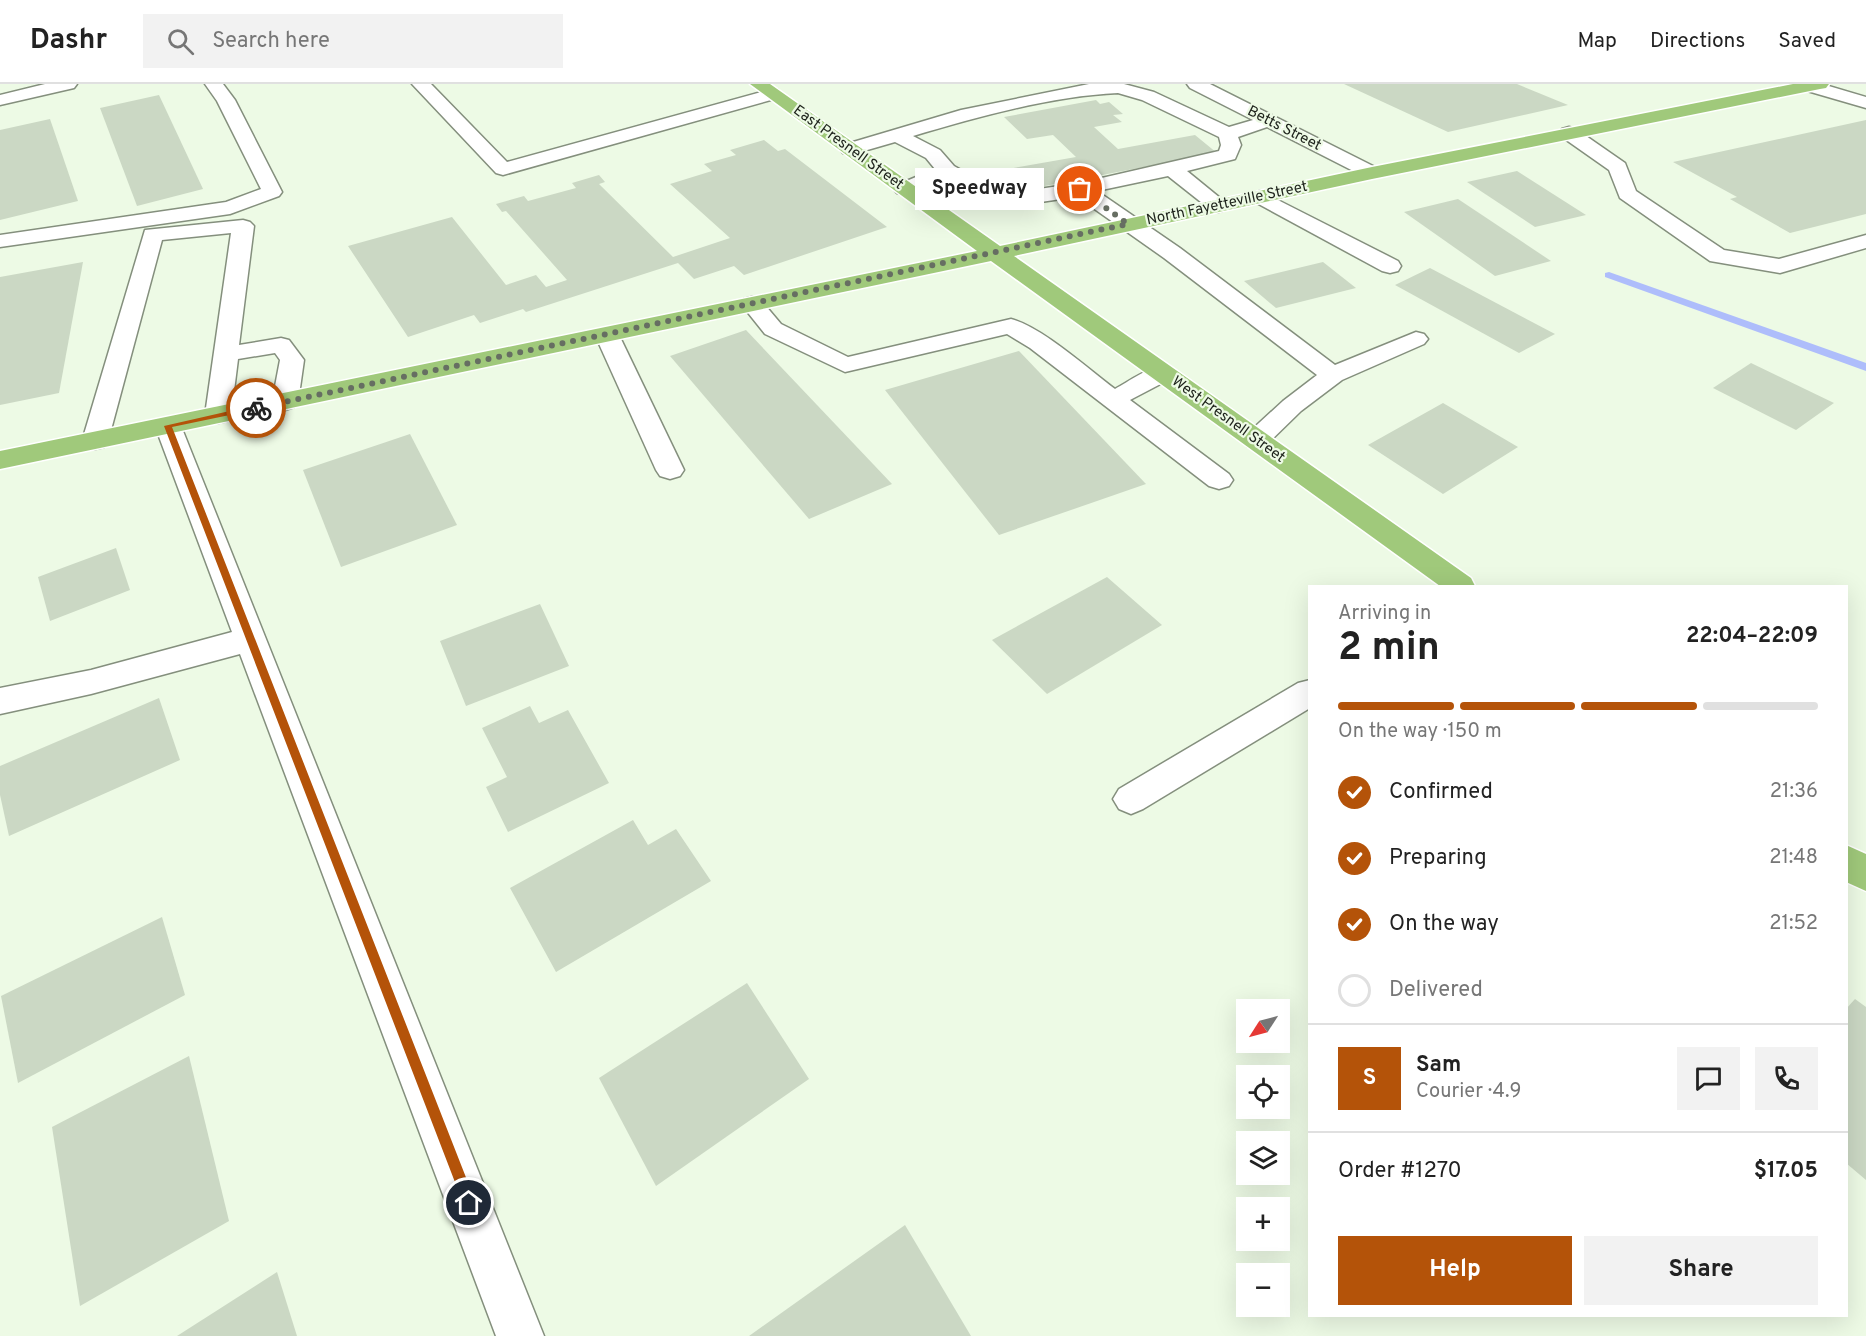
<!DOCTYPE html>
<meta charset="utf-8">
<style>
body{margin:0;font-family:Overpass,sans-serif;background:#f2f2f2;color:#222;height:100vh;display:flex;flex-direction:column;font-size:22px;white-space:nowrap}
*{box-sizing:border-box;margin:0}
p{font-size:20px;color:#767676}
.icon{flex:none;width:33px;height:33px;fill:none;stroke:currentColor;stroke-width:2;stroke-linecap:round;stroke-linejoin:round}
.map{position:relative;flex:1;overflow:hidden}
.details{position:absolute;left:1308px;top:501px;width:540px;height:732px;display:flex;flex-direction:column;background:#fff;border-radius:0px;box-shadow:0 6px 24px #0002}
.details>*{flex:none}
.needle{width:39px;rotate:234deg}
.fabs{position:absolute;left:1236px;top:915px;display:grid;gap:12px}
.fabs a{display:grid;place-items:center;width:54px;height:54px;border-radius:0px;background:#fff;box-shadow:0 6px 24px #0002;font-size:30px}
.pin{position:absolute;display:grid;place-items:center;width:51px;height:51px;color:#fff;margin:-26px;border:3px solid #fff;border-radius:50%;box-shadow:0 2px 6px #0007}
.courier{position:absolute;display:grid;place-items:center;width:60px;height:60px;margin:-30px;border:4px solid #b45309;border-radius:50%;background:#fff;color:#222;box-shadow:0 2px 8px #0007}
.bubble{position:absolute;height:42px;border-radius:0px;background:#fff;box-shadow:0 6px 24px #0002;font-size:20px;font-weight:700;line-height:42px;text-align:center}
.overview em{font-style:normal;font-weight:700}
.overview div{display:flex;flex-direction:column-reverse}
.overview{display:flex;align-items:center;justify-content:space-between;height:102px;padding:0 30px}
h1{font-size:39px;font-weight:700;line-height:45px}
.bar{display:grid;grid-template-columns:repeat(4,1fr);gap:9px 6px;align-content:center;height:72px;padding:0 30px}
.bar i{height:8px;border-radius:4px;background:#e0e0e0}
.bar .selected{background:#b45309}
.bar p{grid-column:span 4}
.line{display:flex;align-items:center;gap:15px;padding:0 30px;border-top:2px solid #e0e0e0}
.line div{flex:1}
.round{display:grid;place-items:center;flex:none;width:63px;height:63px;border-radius:0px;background:#f2f2f2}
ol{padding:0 30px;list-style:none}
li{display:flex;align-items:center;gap:18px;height:66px}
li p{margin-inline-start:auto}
li .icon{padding:6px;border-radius:50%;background:#b45309;color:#fff;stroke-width:4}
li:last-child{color:#767676}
li i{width:33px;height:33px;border:3px solid #e0e0e0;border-radius:50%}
.button{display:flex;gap:12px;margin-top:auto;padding:12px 30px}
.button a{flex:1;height:69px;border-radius:0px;background:#b45309;color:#fff;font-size:24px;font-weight:700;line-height:69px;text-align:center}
.button a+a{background:#f2f2f2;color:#222}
header{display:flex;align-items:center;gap:36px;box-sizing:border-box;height:84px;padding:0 30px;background:#fff;border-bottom:2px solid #e0e0e0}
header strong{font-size:28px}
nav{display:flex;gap:33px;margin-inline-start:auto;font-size:21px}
.search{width:420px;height:54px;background:#f2f2f2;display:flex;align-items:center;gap:15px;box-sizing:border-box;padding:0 21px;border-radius:0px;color:#767676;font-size:22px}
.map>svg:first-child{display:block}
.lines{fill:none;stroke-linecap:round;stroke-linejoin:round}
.stream{fill:#aebdfb;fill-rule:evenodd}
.building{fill:#cbd8c4}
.minor-casing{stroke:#848f7d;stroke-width:3}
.major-casing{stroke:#fff;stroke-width:3}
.minor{fill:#fff;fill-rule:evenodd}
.major{fill:#a0c97b;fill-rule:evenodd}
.route{fill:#b45309}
.done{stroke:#666e62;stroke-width:6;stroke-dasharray:0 10.8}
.labels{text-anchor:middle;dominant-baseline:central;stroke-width:4.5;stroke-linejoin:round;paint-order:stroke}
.far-street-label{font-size:15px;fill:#1d221b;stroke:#edfae5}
</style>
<header>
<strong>Dashr</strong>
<div class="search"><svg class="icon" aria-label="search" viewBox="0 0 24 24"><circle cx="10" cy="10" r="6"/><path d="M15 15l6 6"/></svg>Search here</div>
<nav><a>Map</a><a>Directions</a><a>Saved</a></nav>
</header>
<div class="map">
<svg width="1866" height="1252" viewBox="0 0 1866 1252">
<rect width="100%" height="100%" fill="#edfae5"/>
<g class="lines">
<path class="stream" d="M1609 188 1866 279V287L1605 193V189Z"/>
</g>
<g class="building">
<path d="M1344 0H1517L1568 21 1448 48Z"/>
<path d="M159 11 203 105 137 122 100 24Z"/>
<path d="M1096 16 1100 20 1109 18 1123 30 1113 31 1122 38 1094 43 1118 65 1195 51 1217 69 1014 108 996 87 1076 73 1053 51 1027 55 1004 33Z"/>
<path d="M50 35 78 117 0 136V46Z"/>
<path d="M1866 36V130L1790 149 1730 115 1737 113 1673 78Z"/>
<path d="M764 56 778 67 785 65 887 143 744 191 734 182 694 195 678 179 526 228 523 225 480 239 474 231 408 253 348 162 452 133 506 201 536 191 546 203 567 196 506 127 502 128 496 120 524 112 528 117 576 104 572 99 599 91 605 98 599 100 673 173 730 154 670 100 712 87 704 80 736 71 730 66Z"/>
<path d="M1517 87 1586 131 1535 143 1467 98Z"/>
<path d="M1458 115 1551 177 1495 192 1404 128Z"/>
<path d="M83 178 59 309 0 321V193Z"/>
<path d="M1323 178 1356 204 1276 224 1244 197Z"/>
<path d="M1430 184 1555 250 1519 269 1395 201Z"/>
<path d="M746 246 892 400 809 435 670 272Z"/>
<path d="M1019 267 1146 400 999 451 885 306Z"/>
<path d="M1751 279 1834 319 1796 346 1713 304Z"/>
<path d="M1443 319 1518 363 1443 410 1368 361Z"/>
<path d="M410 350 457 441 341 483 303 386Z"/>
<path d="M116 464 130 506 50 537 38 493Z"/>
<path d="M1107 493 1162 541 1047 610 992 556Z"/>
<path d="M540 520 569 582 466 622 440 557Z"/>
<path d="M159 614 180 676 9 752 0 711V682Z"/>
<path d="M530 622 539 639 568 626 609 699 508 748 486 703 507 693 482 644Z"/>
<path d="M633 736 648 761 676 745 711 797 556 888 510 804Z"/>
<path d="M162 833 185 911 18 999 1 912Z"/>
<path d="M747 899 809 995 656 1102 599 994Z"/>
<path d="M1855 915 1866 923V1096L1846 1079V925Z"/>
<path d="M189 972 229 1137 80 1222 52 1043Z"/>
<path d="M905 1141 971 1252H749Z"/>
<path d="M277 1188 297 1252H177Z"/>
</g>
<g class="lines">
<defs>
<g id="minor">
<path d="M45 0H77L74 4 0 21V11Z"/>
<path d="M205 0H223L235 16 282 108 279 112 230 130 0 163V151L226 118 261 105 217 17Z"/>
<path d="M412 0H431L507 78 772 5 778 6 781 10 778 14 503 91 496 89Z"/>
<path d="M1089 0H1124L1154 8 1229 43 1253 36 1190 4 1187 0H1210L1379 85 1382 89 1379 93H1365L1267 43 1238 53 1241 61 1235 75 1187 87 1225 118 1228 122 1225 126 1218 128 1211 126 1168 92 1097 107 1180 164 1335 281 1416 248 1424 250 1428 255 1424 260 1342 296 1301 327 1265 362 1256 364 1247 362 1243 356 1247 350 1283 317 1317 291 1164 174 1076 112C1019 123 999 125 947 94L904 111 897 109 894 105 897 101 935 85 926 74 895 58 850 71 843 69 840 65 843 61 961 26ZM1118 9 1142 16 1219 53 1221 61 1219 67 1080 99 1018 108 1004 107 979 96 954 82 940 66 913 52C976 33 1052 12 1118 9Z"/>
<path d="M1794 0H1822L1866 13V24L1797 4Z"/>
<path d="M1569 43 1576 45 1625 79 1636 107 1724 166 1779 175 1866 151V164L1780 189 1710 177 1620 114 1609 86 1562 53 1560 49 1562 45Z"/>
<path d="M1260 107 1398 177 1401 182 1398 187 1390 189 1382 187 1253 117 1250 113 1253 109Z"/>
<path d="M243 136 250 138 254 142 239 261 281 254 289 256 304 276 298 318 294 323 285 326 276 323 272 318 280 276 275 269 238 275 231 331 227 337 218 339 209 337 205 331 231 149 162 156 108 357 104 363 95 365 86 363 82 357 145 146Z"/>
<path d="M752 213 760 215 781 240 848 273 1011 235C1042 243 1088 285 1115 305 1132 296 1152 279 1172 284L1175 289 1172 294 1130 316 1229 390 1233 396 1229 402 1219 405 1209 402 1030 264 1007 250 845 288 765 250 741 220 744 215Z"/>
<path d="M607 244 615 246 619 251 684 386 680 392 670 395 660 392 656 386 595 251 599 246Z"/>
<path d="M168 334 177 336 181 342 544 1252H496L240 570 91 610 0 630V604L91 586 232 548 155 342 159 336Z"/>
<path d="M1310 596V624L1143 725 1131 730 1119 725 1113 715 1119 705 1298 599Z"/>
</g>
<g id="major">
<path d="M750 0H770L1000 162 1372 83 1793 0H1829L1826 4 1820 5 1372 95 1014 172 1471 494 1475 502H1440L991 177 0 385V367L977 167Z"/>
<path d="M1846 761 1866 770V807L1846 798Z"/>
</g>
</defs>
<use href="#minor" class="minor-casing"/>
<use href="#major" class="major-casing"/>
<use href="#minor" class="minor"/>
<use href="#major" class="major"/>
</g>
<path class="route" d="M256 321 259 322V325L172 343 476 1119 474 1124 469 1126 464 1124 463 1119 164 342Z"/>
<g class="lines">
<path class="done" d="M256 324 1128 140 1080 105"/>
</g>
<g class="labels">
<g class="far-street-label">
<text transform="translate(1284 45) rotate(27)">Betts Street</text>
<text transform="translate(848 64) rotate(36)">East Presnell Street</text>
<text transform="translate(1227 120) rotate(-12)">North Fayetteville Street</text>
<text transform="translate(1228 336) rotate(36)">West Presnell Street</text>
</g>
</g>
</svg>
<div class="fabs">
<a><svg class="needle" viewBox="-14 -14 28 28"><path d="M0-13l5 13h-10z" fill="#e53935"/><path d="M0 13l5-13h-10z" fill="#767676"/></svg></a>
<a><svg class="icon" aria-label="locate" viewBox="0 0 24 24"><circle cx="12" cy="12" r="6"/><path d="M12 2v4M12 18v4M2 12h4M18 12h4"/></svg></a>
<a><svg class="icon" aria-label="layers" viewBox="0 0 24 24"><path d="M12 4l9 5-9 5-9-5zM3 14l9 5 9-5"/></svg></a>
<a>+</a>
<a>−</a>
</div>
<div class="pin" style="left:1080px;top:105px;background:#ea580c"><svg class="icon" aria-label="bag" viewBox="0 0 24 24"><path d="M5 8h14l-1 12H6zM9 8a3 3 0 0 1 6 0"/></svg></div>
<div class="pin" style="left:469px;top:1119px;background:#1f2937"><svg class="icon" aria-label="home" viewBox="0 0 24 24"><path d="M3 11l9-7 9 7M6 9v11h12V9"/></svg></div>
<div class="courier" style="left:256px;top:324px"><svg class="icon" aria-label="bike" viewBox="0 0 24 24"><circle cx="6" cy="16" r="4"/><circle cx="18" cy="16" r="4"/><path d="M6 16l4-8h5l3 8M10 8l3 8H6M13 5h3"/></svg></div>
<div class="bubble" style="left:915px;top:84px;width:129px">Speedway</div>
<section class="details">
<div class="overview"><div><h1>2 min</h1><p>Arriving in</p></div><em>22:04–22:09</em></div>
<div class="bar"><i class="selected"></i><i class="selected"></i><i class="selected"></i><i></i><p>On the way · 150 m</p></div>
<ol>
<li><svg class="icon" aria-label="check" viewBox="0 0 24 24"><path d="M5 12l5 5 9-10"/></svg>Confirmed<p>21:36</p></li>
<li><svg class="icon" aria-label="check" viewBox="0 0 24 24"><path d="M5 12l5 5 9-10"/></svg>Preparing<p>21:48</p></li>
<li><svg class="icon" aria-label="check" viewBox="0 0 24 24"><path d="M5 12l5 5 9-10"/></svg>On the way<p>21:52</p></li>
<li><i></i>Delivered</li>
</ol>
<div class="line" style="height:108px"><b class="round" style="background:#b45309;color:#fff">S</b><div><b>Sam</b><p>Courier · 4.9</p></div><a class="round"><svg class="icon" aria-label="chat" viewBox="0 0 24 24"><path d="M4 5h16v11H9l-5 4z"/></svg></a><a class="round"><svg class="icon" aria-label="phone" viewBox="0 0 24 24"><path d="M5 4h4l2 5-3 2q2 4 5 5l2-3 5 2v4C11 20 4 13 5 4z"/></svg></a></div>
<div class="line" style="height:78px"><div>Order #1270</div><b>$17.05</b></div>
<div class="button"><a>Help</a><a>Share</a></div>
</section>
</div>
